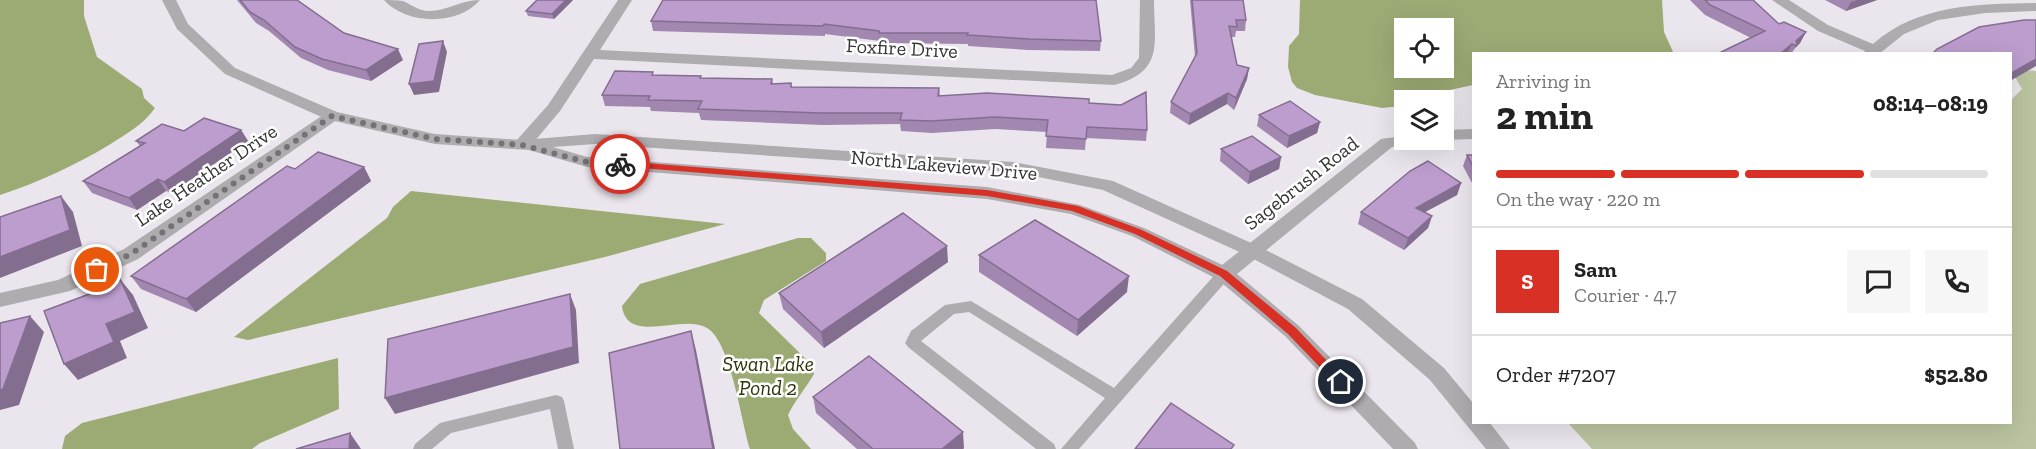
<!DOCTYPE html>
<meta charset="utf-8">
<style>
body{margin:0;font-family:"Zilla Slab",serif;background:#f6f6f6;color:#222;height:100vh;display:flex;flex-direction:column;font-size:22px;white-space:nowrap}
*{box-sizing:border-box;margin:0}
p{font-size:20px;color:#767676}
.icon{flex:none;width:33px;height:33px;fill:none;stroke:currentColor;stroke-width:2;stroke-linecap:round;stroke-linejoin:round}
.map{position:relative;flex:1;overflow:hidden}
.drawer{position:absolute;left:1472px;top:52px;width:540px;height:372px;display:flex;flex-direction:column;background:#fff;border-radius:0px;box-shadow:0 6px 24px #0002}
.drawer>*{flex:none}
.controls{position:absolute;left:1394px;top:18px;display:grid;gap:12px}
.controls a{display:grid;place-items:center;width:60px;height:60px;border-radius:0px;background:#fff;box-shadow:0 6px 24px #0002;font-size:30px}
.pin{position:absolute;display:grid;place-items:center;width:51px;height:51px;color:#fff;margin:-26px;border:3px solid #fff;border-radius:50%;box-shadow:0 2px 6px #0007}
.courier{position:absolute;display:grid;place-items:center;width:60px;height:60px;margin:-30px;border:4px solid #d93025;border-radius:50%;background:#fff;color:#222;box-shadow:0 2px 8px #0007}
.headline em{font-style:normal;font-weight:700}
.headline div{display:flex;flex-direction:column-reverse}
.headline{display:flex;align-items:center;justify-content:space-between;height:102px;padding:0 24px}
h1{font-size:39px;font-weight:700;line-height:45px}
.bar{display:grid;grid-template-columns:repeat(4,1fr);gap:9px 6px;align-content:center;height:72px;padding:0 24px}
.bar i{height:8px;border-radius:4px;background:#e0e0e0}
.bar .active{background:#d93025}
.bar p{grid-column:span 4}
.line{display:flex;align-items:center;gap:15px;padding:0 24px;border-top:2px solid #e0e0e0}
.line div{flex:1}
.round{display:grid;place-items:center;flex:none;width:63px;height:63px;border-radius:0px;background:#f6f6f6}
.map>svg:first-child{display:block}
.green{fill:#bac49f}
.water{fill:#9cab74;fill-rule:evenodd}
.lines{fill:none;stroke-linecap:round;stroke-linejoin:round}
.service{fill:#aeacaf;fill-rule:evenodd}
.minor{fill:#aeacaf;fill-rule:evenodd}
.tertiary{fill:#aeacaf;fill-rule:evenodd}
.wall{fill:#a287b1}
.shaded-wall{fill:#846e90}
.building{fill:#bc9dce;stroke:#846e90;stroke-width:1.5}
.route{fill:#d93025}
.done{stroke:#747275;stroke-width:6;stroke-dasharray:0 10.8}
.labels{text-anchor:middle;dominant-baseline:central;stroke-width:5;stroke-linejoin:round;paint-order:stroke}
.street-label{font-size:20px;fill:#343335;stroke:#fff}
.water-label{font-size:21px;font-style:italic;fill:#2c3409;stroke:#fff}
</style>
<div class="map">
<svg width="2036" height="449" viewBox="0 0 2036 449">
<rect width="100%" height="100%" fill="#ebe6ed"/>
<path class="green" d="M2023 70 2036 71V449H1592L1568 423H2010V101L2022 89 2015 77Z"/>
<g class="water">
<path d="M0 0H84V16L97 57 142 89 144 98 155 108C142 126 127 133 109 145 74 166 39 182 0 195Z"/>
<path d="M1300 0H1662L1664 32 1674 54H1473V85L1404 100 1401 106 1382 108 1315 95 1297 88 1292 82 1288 67 1289 46 1299 34ZM1443 28V68H1404V28Z"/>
<path d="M411 191 725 224 605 257 248 340 234 337 387 218 393 207Z"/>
<path d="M798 238H811L826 253V261L764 300 759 313 811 364 814 374C806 388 795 400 788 415L793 429 811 449H750C741 421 731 342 707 328 683 313 627 346 622 306L640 284Z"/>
<path d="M338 358 339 409 260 443 252 449H62L65 436 82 423Z"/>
</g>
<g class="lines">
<g class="service">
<path d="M1224 269 1231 274 1229 278 1079 449H1061L1105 398 969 312 954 314 921 341 1054 444 1056 449H1036L908 347 905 343 911 331 945 305 971 301 1114 388 1219 270Z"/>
<path d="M556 395 562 397 564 401 574 449H558L550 409 451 433 432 449H413L415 444 440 423Z"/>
</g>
<g class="minor">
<path d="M384 0C390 0 397 0 403 1 412 5 419 11 429 11 448 11 460 0 480 0 458 26 406 25 384 0Z"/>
<path d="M618 0H632L600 50 1112 75 1131 68 1139 58 1140 0H1154C1154 42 1165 72 1114 85L594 59 560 111 528 149H516L514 145 516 141 548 105Z"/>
<path d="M1772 0H1789L1828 25 1873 44C1918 4 1979 4 2036 3V11L1985 13 1938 20 1904 34 1879 54H1863L1865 51 1818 31Z"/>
<path d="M332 111 338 113 340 116 338 119 138 259 70 291 0 307V293L58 280 124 249 326 113Z"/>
<path d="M1473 129V139L1443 140H1441H1443V130Z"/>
<path d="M1404 136V140H1419L1417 144 1392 147 1231 279 1224 281 1217 279 1215 274 1217 269 1381 139Z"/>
</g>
<path class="tertiary" d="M162 0H176L188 24 235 68 337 112 435 134 522 140 595 134 1013 162 1113 181 1258 246 1362 299 1444 368 1473 403V423H1490L1510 449H1486L1430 380 1348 309 1244 254 1103 190 1013 172 595 144 553 147 587 157 987 187 1080 205 1144 228 1231 269 1299 326 1415 443 1418 449H1393L1285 336 1217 279 1132 236 1071 214 987 199 587 167 529 150 435 144 326 119 225 74 177 29Z"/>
</g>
<g class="wall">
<path d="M237 0H297L344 33 403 60 371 81 328 70 301 58 269 31 256 23Z"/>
<path d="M537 0H573L554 19 528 16 526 11Z"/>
<path d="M663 0 1101 41 1100 51 1029 50 968 46V44L880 43V41L825 34V36L653 31 651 21Z"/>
<path d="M1190 0H1243L1246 20 1245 31H1236L1235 37H1231L1237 65 1249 68 1247 79 1234 110 1227 104 1189 125 1170 113 1171 102 1195 57Z"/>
<path d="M1690 0H1753L1779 24 1806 32 1800 43 1795 48 1791 54H1717L1751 38 1705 15Z"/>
<path d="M1825 0H1877L1846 11Z"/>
<path d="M654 75 701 78 772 79 773 84 791 83 792 87 939 88 940 96 1089 103 1147 130 1146 141 1086 138 1085 150 1046 148 1047 132 995 129 932 133 901 131 900 124 823 125 701 120 699 113 651 111 650 107 605 106 602 95Z"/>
<path d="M1259 115 1320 122 1317 133 1287 148 1257 126Z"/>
<path d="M241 130 248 141 171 193 166 191 137 210 92 193 83 181 140 146 136 141 184 131Z"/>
<path d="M1221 149 1281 157 1279 169 1248 184 1220 161Z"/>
<path d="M1467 155H1473V185L1463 166Z"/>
<path d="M364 167 371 181 196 312 141 289 131 276 295 169Z"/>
<path d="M1461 183 1457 195 1425 212 1432 216 1428 228 1404 250 1358 224 1361 212Z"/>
<path d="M979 255 1127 292 1077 336 979 272Z"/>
<path d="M948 262 824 348 783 309 779 293Z"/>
<path d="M813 397 964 448 963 449H857L816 413Z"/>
</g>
<g class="shaded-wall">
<path d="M566 0H573L554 19 552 14Z"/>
<path d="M1857 0H1877L1846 11 1851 2Z"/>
<path d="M1806 32 1800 43 1795 48 1791 54 1796 46V41Z"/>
<path d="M443 41 447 52 439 92 414 95 409 84Z"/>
<path d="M1792 44 1787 54H1780Z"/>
<path d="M398 49 403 60 371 81 366 70Z"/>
<path d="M2036 59V66L2010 81V74Z"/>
<path d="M1249 68 1247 79 1234 110 1236 98Z"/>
<path d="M1228 93 1227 104 1189 125 1190 114Z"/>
<path d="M1320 122 1317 133 1287 148 1289 136Z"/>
<path d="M241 130 248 141 171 193 164 182Z"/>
<path d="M1281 157 1279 169 1248 184 1250 172Z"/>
<path d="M364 167 371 181 196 312 186 299Z"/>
<path d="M158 179 166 191 137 210 129 198Z"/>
<path d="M1461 183 1457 195 1412 219 1416 208Z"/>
<path d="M61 196 73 212 82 246 0 278V257Z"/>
<path d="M1432 216 1428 228 1404 250 1408 238Z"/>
<path d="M947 246 948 262 824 348 821 332Z"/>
<path d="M1129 276 1127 292 1077 336 1078 320Z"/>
<path d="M120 279 133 295 148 328 120 341 127 358 78 380 64 364Z"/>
<path d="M570 294 576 310 579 363 395 414 385 398Z"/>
<path d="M30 316 44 332 19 405 0 410V390Z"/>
<path d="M691 331 696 350 715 449H713Z"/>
<path d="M963 432 964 448 963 449H942Z"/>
<path d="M350 433 361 449H349Z"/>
</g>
<g class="building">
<path d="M240 0H297L344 33 398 49 366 70 322 59 295 47 264 20 250 12Z"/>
<path d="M537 0H566L552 14 526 11Z"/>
<path d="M663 0H1096L1101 41 1029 39 967 35 968 33H879V31L824 24 823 26 651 21Z"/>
<path d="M1192 0H1243L1246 20H1236L1237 27 1229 26 1237 65 1249 68 1236 98 1228 93 1190 114 1171 102 1197 53Z"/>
<path d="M1705 0H1753L1779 24 1784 22 1806 32 1796 41 1797 43 1796 46 1792 44 1780 54H1717L1765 31 1710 5Z"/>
<path d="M2024 20H2036V59L2010 74V54H1932L1937 49 1979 27Z"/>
<path d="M443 41 434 81 409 84 419 44Z"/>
<path d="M615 71 653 72 652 75 701 76 700 78 772 79 771 84 791 83V87L939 88 938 96 987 93 1089 99V103L1121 105 1146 92 1147 130 1087 127 1086 139 1046 136 1048 120 995 117 931 121 900 120 902 113H821L698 109 702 101 648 100 650 96 602 95Z"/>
<path d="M1290 101 1320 122 1289 136 1259 115Z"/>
<path d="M204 118 241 130 164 182 158 179 129 198 83 181 145 143 136 141 162 124 184 131Z"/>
<path d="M1252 136 1281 157 1250 172 1221 149Z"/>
<path d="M318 152 364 167 186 299 131 276 287 166 295 169Z"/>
<path d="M1467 155H1473V166Z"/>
<path d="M1428 161 1461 183 1416 208 1432 216 1408 238 1361 212 1410 171Z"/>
<path d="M61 196 70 230 0 257V217Z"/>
<path d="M903 213 947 246 821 332 779 293Z"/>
<path d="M1035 220 1129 276 1078 320 979 255Z"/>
<path d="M120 279 135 312 106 324 114 342 64 364 44 311 108 287Z"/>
<path d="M570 294 573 347 385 398 388 339Z"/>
<path d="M30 316 3 389 0 390V323Z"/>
<path d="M691 331 713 449H620L609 353Z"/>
<path d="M869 356 963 432 942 449H873L813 397Z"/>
<path d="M1171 403 1234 445 1231 449H1135Z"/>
<path d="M350 433 349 449H296Z"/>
</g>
<path class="route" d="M620 161 987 190 1078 206 1142 230 1227 271 1296 328 1347 382 1345 385H1337L1288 334 1220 276 1135 234 1072 211 987 196 616 166V162Z"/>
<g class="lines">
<path class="done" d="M97 270 131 254 332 116 435 139 522 145 587 162 620 164"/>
</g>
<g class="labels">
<g class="street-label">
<text transform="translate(902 48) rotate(3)">Foxfire Drive</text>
<text transform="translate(944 165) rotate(5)">North Lakeview Drive</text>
<text transform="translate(206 175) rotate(-34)">Lake Heather Drive</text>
<text transform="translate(1301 183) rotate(-38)">Sagebrush Road</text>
</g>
<g class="water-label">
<text x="768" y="363">Swan Lake<tspan x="768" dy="24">Pond 2</tspan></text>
</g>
</g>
</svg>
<div class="controls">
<a><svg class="icon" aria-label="locate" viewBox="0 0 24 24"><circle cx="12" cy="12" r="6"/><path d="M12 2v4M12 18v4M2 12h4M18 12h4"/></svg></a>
<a><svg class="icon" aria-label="layers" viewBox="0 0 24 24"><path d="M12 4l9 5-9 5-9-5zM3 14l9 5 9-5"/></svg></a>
</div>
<div class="pin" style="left:97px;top:270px;background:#ea580c"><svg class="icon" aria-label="bag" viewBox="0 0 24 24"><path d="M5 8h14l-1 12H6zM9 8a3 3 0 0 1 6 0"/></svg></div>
<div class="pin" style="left:1341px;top:382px;background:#1f2937"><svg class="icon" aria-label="home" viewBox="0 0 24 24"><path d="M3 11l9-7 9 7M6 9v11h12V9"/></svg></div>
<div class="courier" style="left:620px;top:164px"><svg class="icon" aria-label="bike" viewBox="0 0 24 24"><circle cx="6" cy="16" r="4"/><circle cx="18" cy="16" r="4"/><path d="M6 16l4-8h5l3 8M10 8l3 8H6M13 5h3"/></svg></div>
<section class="drawer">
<div class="headline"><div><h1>2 min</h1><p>Arriving in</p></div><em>08:14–08:19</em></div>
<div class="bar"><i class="active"></i><i class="active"></i><i class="active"></i><i></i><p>On the way · 220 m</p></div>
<div class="line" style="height:108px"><b class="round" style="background:#d93025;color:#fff">S</b><div><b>Sam</b><p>Courier · 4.7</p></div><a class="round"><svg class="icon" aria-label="chat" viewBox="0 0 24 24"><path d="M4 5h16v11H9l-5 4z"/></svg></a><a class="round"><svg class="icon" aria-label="phone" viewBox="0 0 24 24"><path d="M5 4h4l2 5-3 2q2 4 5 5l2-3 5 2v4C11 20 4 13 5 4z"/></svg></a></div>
<div class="line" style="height:78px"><div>Order #7207</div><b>$52.80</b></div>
</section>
</div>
